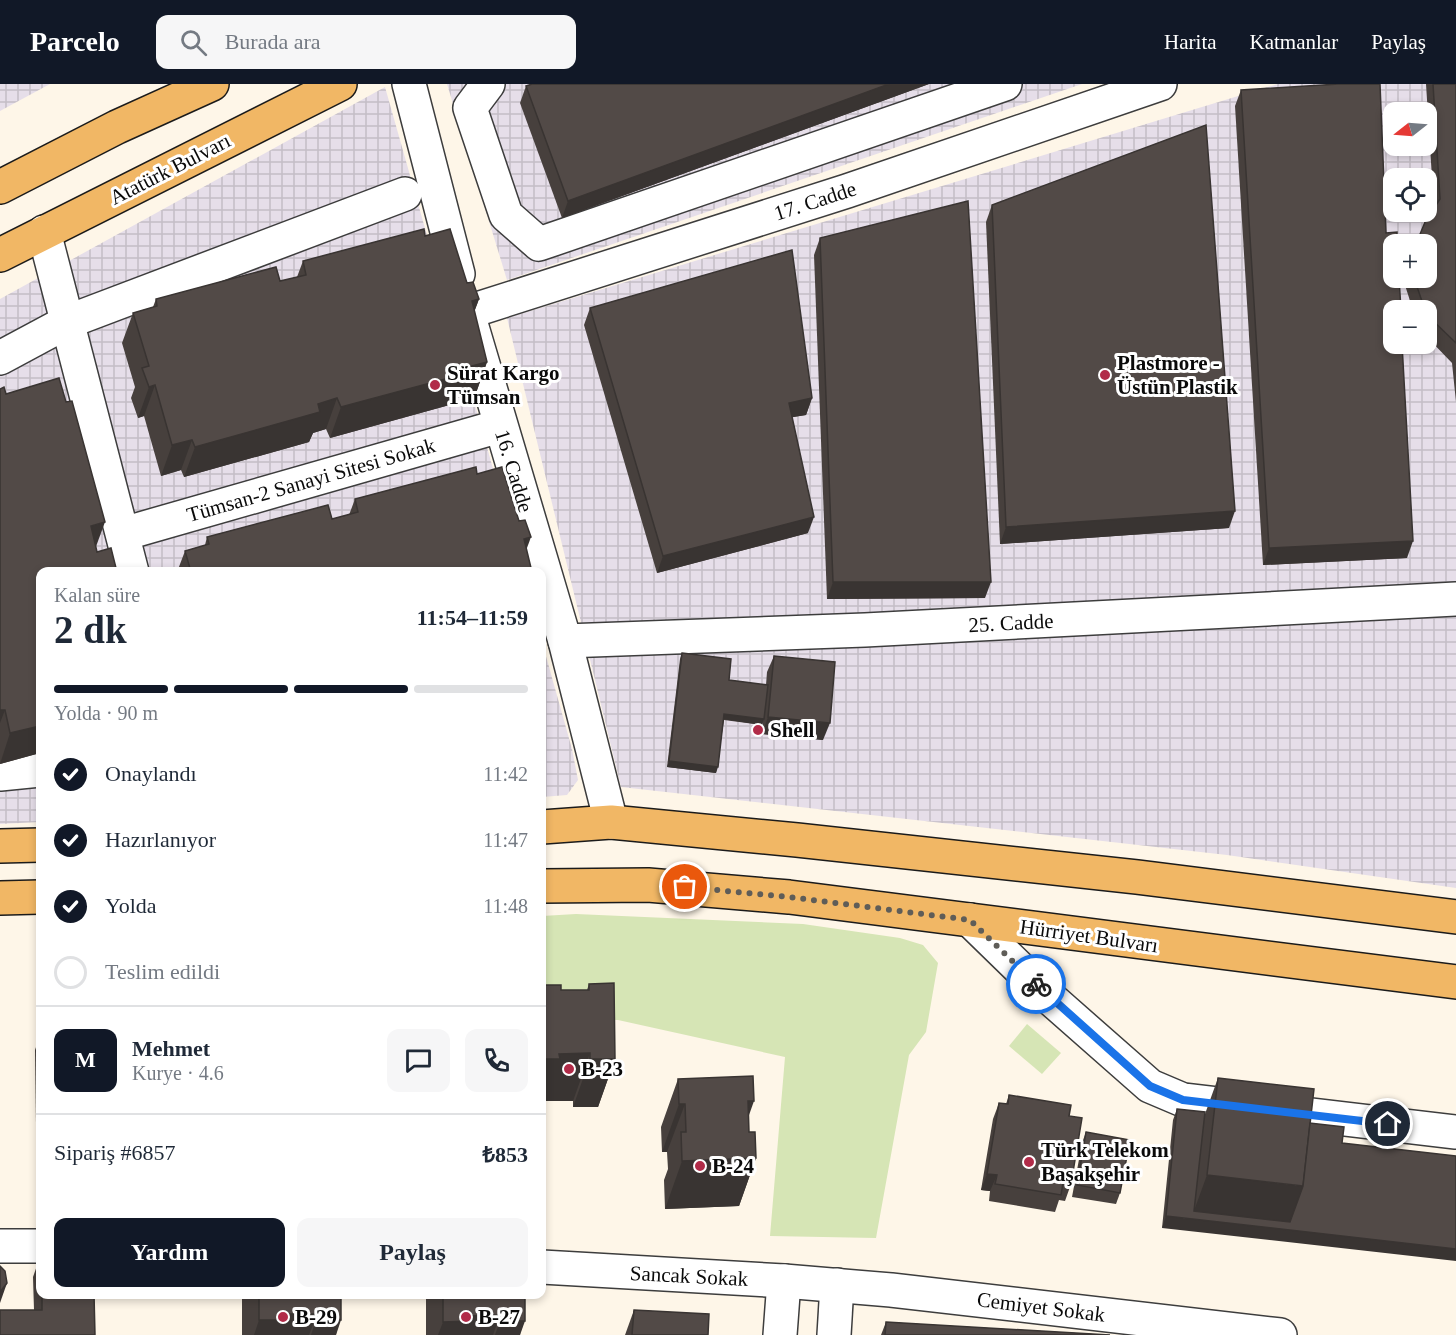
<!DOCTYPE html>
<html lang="tr">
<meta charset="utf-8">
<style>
body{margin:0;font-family:Georgia,serif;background:#f6f6f7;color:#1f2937;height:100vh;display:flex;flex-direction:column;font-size:22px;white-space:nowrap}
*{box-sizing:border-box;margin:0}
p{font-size:20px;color:#747a83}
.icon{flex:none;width:33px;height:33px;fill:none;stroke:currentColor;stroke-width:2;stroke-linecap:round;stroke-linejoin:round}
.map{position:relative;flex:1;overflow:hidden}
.sheet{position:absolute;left:36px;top:483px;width:510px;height:732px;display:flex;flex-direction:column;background:#fff;border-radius:12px;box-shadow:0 3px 9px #0003}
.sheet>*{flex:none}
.needle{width:39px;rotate:253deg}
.fabs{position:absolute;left:1383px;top:18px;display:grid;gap:12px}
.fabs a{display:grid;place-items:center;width:54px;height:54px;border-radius:12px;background:#fff;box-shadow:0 3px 9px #0003;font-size:30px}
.pin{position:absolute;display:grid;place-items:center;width:51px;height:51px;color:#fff;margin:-26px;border:3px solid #fff;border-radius:50%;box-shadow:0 2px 6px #0007}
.courier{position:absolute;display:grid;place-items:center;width:60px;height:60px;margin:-30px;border:4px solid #1a73e8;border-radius:50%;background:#fff;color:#222;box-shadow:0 2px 8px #0007}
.overview em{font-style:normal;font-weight:700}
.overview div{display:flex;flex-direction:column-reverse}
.overview{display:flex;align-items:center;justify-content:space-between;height:102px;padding:0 18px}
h1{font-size:39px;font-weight:700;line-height:45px}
.bar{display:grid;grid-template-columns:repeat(4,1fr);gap:9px 6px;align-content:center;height:72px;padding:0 18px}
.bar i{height:8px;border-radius:4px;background:#e0e1e3}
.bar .selected{background:#111827}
.bar p{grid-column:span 4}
.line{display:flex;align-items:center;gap:15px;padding:0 18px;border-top:2px solid #e0e1e3}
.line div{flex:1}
.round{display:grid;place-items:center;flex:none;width:63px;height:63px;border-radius:12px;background:#f6f6f7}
ol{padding:0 18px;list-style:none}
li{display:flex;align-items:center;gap:18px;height:66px}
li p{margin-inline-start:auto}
li .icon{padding:6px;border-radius:50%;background:#111827;color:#fff;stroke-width:4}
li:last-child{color:#747a83}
li i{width:33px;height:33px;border:3px solid #e0e1e3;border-radius:50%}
.cta{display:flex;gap:12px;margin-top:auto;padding:12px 18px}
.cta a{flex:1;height:69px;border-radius:12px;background:#111827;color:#fff;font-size:24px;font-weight:700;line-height:69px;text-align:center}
.cta a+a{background:#f6f6f7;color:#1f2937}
header{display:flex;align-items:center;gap:36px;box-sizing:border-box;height:84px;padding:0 30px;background:#111827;color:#fff}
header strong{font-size:28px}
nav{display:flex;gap:33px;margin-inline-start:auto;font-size:21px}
.search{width:420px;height:54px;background:#f6f6f7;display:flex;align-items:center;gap:15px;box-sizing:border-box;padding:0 21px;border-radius:12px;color:#747a83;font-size:22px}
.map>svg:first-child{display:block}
.industrial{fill:url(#industrial-grid);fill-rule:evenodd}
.park{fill:#d6e5b5}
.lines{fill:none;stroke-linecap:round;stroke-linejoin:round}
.minor-casing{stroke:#3d3d3d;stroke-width:36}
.major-casing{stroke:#1b1b1b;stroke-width:36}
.minor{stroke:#fff;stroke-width:33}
.major{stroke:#f1b765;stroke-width:33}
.wall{fill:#47403d}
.shaded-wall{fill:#393432}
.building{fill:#524a47;stroke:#393432;stroke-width:1.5}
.done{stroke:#5f5d58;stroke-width:6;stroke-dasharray:0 10.8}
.route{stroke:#1a73e8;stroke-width:8}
.poi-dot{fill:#b12b48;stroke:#fff;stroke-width:2}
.labels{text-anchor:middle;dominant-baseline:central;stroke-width:6;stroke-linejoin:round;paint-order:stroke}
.street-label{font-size:21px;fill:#0a0a0a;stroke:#fff}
.poi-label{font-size:21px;font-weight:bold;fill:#0a0a0a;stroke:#fff;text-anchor:start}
</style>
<header>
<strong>Parcelo</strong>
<div class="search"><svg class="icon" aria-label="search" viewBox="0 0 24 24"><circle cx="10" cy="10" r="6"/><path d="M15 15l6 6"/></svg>Burada ara</div>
<nav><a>Harita</a><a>Katmanlar</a><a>Paylaş</a></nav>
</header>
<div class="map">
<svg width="1456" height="1251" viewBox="0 0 1456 1251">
<defs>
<pattern id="industrial-grid" width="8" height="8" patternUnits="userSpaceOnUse" patternTransform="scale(1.5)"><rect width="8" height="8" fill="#e6dee9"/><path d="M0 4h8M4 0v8" fill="none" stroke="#c4bdc6"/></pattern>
</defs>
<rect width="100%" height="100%" fill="#fef6e8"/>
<g class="industrial">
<path d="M0 0H50L0 27Z"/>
<path d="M447 0H1082L507 196Z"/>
<path d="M1278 0H1456V804L1227 771 621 703 507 234ZM1394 28H1426V62H1394ZM1394 94H1426V128H1394ZM1394 160H1426V194H1394ZM1394 226H1426V260H1394Z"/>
<path d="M385 3 522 487 40 488V738L0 740V215Z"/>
<path d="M542 558 572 665 578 696 567 711 542 713Z"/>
</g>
<g class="park">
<path d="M576 830 803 840 900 854 923 861 938 879 926 948 909 971 876 1154 770 1152 785 973 618 936 542 935V832Z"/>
<path d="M1027 940 1061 969 1042 990 1009 962Z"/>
</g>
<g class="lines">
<defs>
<g id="minor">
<path d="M409 0 458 190"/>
<path d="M488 0 470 24 506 131 539 160 1005 0"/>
<path d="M44 148 132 488"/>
<path d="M468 228 847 107 1160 0"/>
<path d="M472 243 565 557 611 738"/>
<path d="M0 274 67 238 405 110"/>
<path d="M123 450 500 342"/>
<path d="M565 557 865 546 1456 515"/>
<path d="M0 690 40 686"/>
<path d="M970 836 1050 914 1150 1002 1183 1016 1456 1048"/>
<path d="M0 1162H40"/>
<path d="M542 1183 784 1197 891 1206 1280 1251"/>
<path d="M780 1251 784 1197"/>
<path d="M834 1251 837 1201"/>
</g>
<g id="major">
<path d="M0 103 117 43 212 0"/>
<path d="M0 171 340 0"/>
<path d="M542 743 611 738 797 756 1137 793 1456 833"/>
<path d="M0 762 40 761"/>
<path d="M542 802 648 801 789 813 1456 898"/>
<path d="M0 814 40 813"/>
</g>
</defs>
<use href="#minor" class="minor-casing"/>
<use href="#major" class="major-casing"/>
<use href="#minor" class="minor"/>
<use href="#major" class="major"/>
</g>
<g class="wall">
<path d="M929 0 562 134 520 19 526 2Z"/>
<path d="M1426 0H1456V318L1452 279 1426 252V226H1413L1403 195V194H1426L1434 125Z"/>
<path d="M1241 6 1386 149 1407 474 1263 481 1235 22Z"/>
<path d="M992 121 1229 444 1000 460 986 138Z"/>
<path d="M425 152 479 215 474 228 487 278 476 309 456 314 453 320 330 354 326 345 313 349 309 358 184 393 181 386 161 392 144 332 138 334 131 314 135 303 122 259 133 229 153 223 156 215 280 197 297 193 303 177Z"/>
<path d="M820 154 985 514 827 515 814 171Z"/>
<path d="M590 224 812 314 806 331 792 333 808 449 657 489 584 241Z"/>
<path d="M0 305 40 488V669L0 680Z"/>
<path d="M477 390 526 466 532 488H177L185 467 205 461 207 453 332 435 349 431 355 415Z"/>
<path d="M682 569 729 596 766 601 767 588 774 572 823 656 762 650 763 638 762 641 724 636 716 689 667 683 680 575Z"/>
<path d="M589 900 615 975 598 1023H573V1017H544L542 1023V901L561 906H587Z"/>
<path d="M40 952V1040H36L35 966Z"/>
<path d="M1218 994 1310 1039 1342 1059 1162 1144 1173 1036 1177 1025 1205 1030Z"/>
<path d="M678 995 749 1031V1048L756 1074 739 1122 665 1125 664 1096 668 1085 667 1068H662L661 1043Z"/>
<path d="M1009 1011 1069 1032 1071 1100 1065 1117 1059 1116 1055 1128 989 1117 990 1107 981 1106 993 1035 999 1019 1006 1020Z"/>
<path d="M1086 1048 1120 1109 1116 1120 1072 1113 1082 1059Z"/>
<path d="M40 1173V1210H94L95 1251 34 1226 33 1193Z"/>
<path d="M242 1210H341L336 1251H242Z"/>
<path d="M426 1210H525L520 1251H426Z"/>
<path d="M634 1226 708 1251H625Z"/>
<path d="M886 1238 1110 1251H881Z"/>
</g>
<g class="shaded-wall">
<path d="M889 0H929L562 134 568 117Z"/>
<path d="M479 215 468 245 472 217Z"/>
<path d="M487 278 476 309 456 314 453 320 330 354 341 323 464 284Z"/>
<path d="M155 301 144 332 138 334 149 303Z"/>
<path d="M337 314 326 345 313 349 309 358 184 393 195 363Z"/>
<path d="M812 314 806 331 782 335 789 319Z"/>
<path d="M192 356 181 386 161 392 172 361Z"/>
<path d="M1235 427 1229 444 1000 460 1006 443Z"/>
<path d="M814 433 808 449 657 489 663 472Z"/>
<path d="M105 438 94 468 91 442Z"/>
<path d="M531 453 520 483 524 455Z"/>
<path d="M1413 457 1407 474 1263 481 1269 464Z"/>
<path d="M833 498H991L985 514 827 515Z"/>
<path d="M0 626H5L0 639Z"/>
<path d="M724 630 764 635 762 641 722 635Z"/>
<path d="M768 633 830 639 823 656 762 650Z"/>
<path d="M40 642V669L0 680 10 649Z"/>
<path d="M669 677 718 683 716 689 667 683Z"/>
<path d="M590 969 573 1017H544L542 1023V975L559 970Z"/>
<path d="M590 975H615L598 1023H573Z"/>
<path d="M748 1017H754L737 1065Z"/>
<path d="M679 1020H685L667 1068H662Z"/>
<path d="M40 1028V1040H36Z"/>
<path d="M756 1074 739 1122 665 1125 682 1077Z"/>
<path d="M987 1090 997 1091 990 1107 981 1106Z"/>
<path d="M1207 1091 1303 1102 1456 1165V1177L1162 1144 1166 1132 1191 1135Z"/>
<path d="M7 1199 0 1219V1208Z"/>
<path d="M286 1230H317L309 1251H254L259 1236Z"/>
<path d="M500 1231 493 1251H438L443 1238 469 1232Z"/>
<path d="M316 1236H341L336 1251H311Z"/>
<path d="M500 1237H525L520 1251H495Z"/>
</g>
<g class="building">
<path d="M532 0H889L568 117 526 2Z"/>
<path d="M1339 0H1380L1386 149 1397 148V160H1394V194H1399L1401 226H1394V260H1402L1413 457 1269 464 1241 6Z"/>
<path d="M1433 0H1456V259L1426 230V226H1425L1414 194H1426V160H1416L1425 138 1440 115Z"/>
<path d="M1206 41 1235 427 1006 443 992 121Z"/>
<path d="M968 117 991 498H833L820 154Z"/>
<path d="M424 145 425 152 450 145 467 199 473 198 479 215 472 217 487 278 464 284V290L341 323 337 314 318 320 320 328 195 363 192 356 172 361 155 301 149 303 142 284 149 282 133 229 157 222 156 215 276 183 280 197 306 191 303 177Z"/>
<path d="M792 166 812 314 789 319 814 433 663 472 590 224Z"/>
<path d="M59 294 66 318 72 317 105 438 91 442 97 468 111 464 117 488H40V642L10 649 5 626H0V305L4 303 6 310Z"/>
<path d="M476 383 477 390 502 383 519 437 525 436 531 453 524 455 532 488H191L185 467 209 460 207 453 328 421 332 435 358 428 355 415Z"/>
<path d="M682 569 731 575 729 596 768 601 764 635 724 630 718 683 669 677Z"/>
<path d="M774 572 835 578 830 639 768 633Z"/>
<path d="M614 899 615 975H590V969L559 970 560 975H542V901H561V906H589V900Z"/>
<path d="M753 992 754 1017H748L749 1048H755L756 1074 682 1077 681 1048H686L685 1020H679L678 995Z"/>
<path d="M1218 994 1314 1005 1303 1102 1207 1091Z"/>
<path d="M1009 1011 1071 1021 1069 1032 1082 1034 1071 1100 1063 1099 1061 1111 995 1100 997 1091 987 1090 999 1019 1008 1020Z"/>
<path d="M1177 1025 1205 1028 1194 1127 1290 1138 1303 1102 1310 1039 1344 1043 1342 1059 1456 1072V1165L1166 1132Z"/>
<path d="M1086 1048 1130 1056 1120 1109 1077 1101Z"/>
<path d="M0 1182 5 1187 7 1199 0 1208Z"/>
<path d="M42 1210H94L95 1251H0V1226H42Z"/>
<path d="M259 1210H341V1236H316L317 1230H286V1236H259Z"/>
<path d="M443 1210H525V1237H500V1231L469 1232 470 1237 443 1238Z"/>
<path d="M634 1226 709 1230 708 1251H632Z"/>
<path d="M886 1238 1110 1251H885Z"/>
</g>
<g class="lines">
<path class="done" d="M685 803 789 813 970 836 1036 900"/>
<path class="route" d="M1036 900 1150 1002 1183 1016 1388 1040"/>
</g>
<g class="poi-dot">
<circle cx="1105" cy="291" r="6"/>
<circle cx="435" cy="301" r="6"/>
<circle cx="758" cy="646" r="6"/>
<circle cx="569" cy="985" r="6"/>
<circle cx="1029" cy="1078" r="6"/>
<circle cx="700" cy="1082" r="6"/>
<circle cx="283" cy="1233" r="6"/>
<circle cx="466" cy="1233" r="6"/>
</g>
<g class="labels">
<g class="street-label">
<text transform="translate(170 85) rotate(-27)">Atatürk Bulvarı</text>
<text transform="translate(815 117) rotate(-18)">17. Cadde</text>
<text transform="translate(514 387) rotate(73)">16. Cadde</text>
<text transform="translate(311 396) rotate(-16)">Tümsan-2 Sanayi Sitesi Sokak</text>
<text transform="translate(1011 539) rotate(-3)">25. Cadde</text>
<text transform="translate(1089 852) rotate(8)">Hürriyet Bulvarı</text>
<text transform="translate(689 1192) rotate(3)">Sancak Sokak</text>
<text transform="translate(1041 1223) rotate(7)">Cemiyet Sokak</text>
</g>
<g class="poi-label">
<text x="1117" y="279">Plastmore -<tspan x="1117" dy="24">Üstün Plastik</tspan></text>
<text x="447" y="289">Sürat Kargo<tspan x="447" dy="24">Tümsan</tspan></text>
<text x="770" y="646">Shell</text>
<text x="581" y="985">B-23</text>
<text x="1041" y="1066">Türk Telekom<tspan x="1041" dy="24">Başakşehir</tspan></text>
<text x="712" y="1082">B-24</text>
<text x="295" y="1233">B-29</text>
<text x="478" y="1233">B-27</text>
</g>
</g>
</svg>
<div class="fabs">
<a><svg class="needle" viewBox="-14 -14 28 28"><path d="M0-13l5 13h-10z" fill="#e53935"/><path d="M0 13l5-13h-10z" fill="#747a83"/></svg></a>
<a><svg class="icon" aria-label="locate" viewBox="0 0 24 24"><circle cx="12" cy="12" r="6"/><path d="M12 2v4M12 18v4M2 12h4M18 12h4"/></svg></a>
<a>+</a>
<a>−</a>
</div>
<div class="pin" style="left:685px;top:803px;background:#ea580c"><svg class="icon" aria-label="bag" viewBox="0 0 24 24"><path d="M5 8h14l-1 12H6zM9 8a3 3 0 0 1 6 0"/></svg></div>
<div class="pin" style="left:1388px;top:1040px;background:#1f2937"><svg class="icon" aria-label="home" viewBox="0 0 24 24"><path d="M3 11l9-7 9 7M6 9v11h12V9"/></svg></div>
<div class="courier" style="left:1036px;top:900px"><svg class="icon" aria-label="bike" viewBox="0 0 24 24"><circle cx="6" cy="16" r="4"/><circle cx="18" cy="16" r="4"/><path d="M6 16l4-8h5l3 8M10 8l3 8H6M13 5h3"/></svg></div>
<section class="sheet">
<div class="overview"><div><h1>2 dk</h1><p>Kalan süre</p></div><em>11:54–11:59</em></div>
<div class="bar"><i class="selected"></i><i class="selected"></i><i class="selected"></i><i></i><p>Yolda · 90 m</p></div>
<ol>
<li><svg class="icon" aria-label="check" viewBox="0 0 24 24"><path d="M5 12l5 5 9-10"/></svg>Onaylandı<p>11:42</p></li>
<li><svg class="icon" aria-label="check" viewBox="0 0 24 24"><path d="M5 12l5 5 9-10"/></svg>Hazırlanıyor<p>11:47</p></li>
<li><svg class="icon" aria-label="check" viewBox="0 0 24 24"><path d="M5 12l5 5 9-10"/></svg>Yolda<p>11:48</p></li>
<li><i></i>Teslim edildi</li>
</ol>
<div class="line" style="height:108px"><b class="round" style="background:#111827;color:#fff">M</b><div><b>Mehmet</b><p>Kurye · 4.6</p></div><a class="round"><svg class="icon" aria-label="chat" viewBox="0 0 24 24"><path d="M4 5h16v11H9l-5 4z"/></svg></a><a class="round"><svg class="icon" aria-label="phone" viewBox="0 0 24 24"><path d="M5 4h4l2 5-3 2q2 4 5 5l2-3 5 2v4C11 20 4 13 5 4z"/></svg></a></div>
<div class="line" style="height:78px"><div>Sipariş #6857</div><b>₺853</b></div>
<div class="cta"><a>Yardım</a><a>Paylaş</a></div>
</section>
</div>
